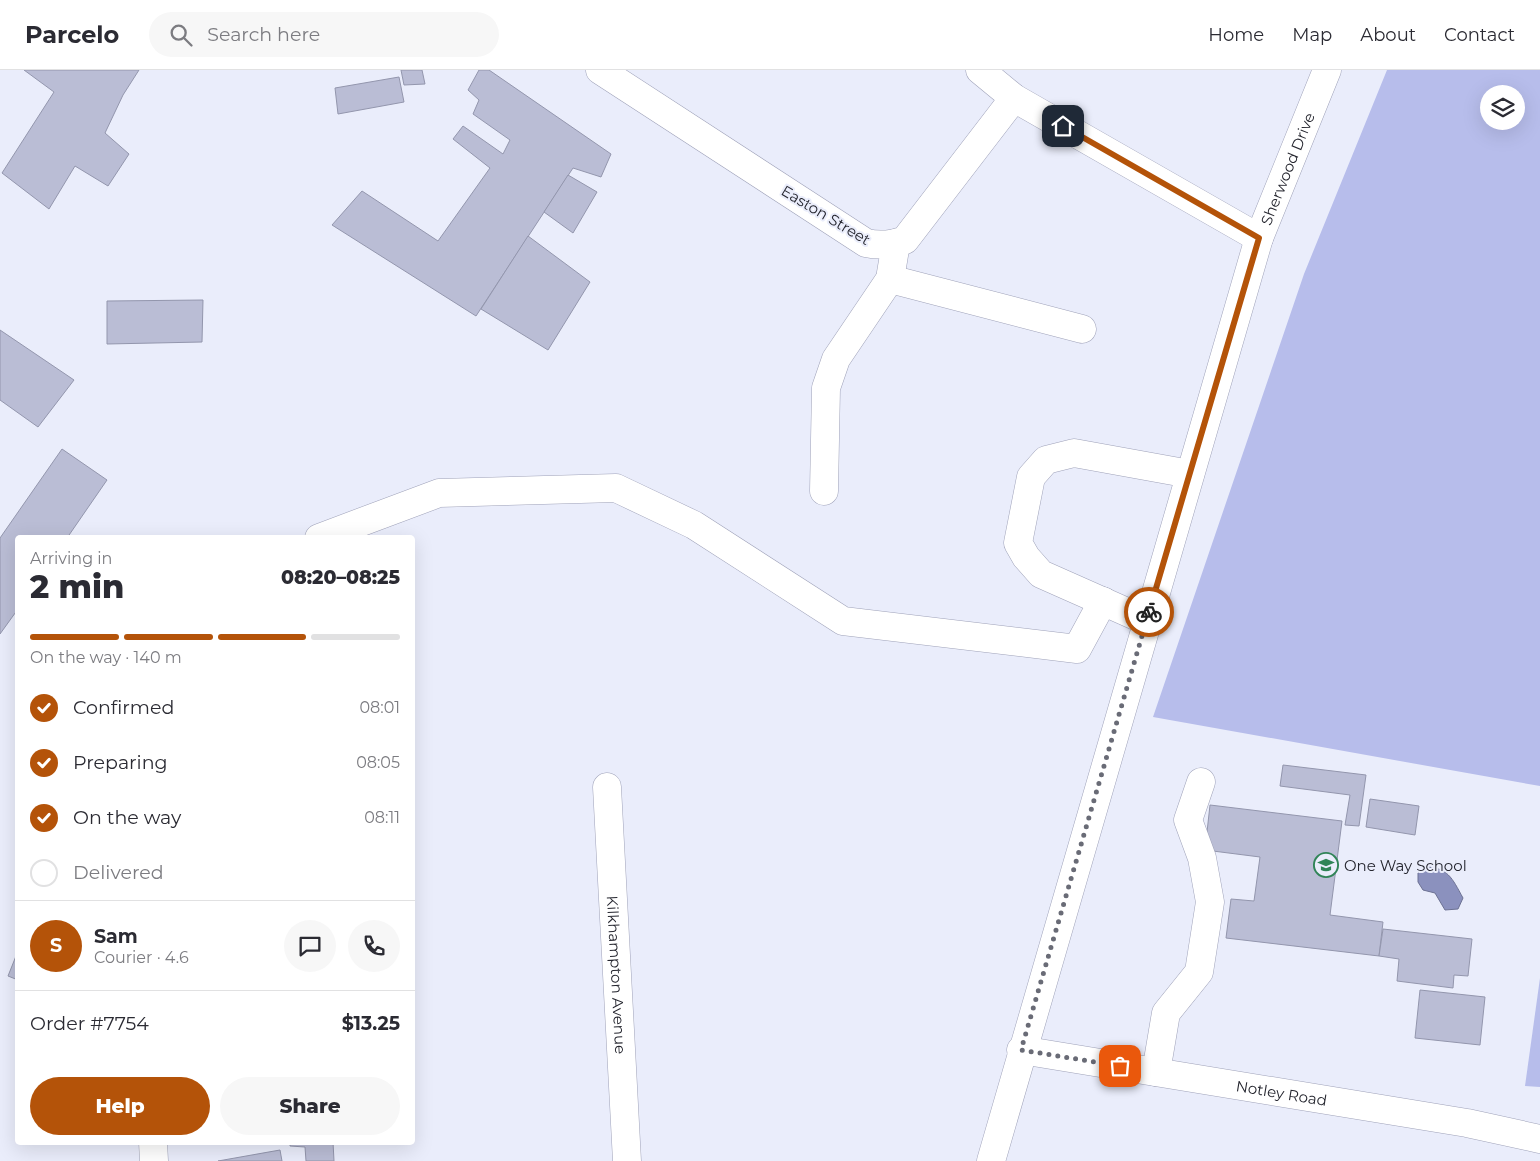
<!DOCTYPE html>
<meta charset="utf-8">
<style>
body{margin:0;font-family:Montserrat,sans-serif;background:#f7f7f7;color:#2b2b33;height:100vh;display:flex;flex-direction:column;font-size:19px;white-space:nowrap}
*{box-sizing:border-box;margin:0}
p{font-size:16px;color:#7c7c81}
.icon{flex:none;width:28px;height:28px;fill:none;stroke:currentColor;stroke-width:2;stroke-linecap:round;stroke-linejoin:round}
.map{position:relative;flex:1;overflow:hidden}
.panel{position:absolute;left:15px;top:465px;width:400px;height:610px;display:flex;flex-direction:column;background:#fff;border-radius:5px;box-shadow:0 5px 20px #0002}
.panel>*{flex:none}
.fabs{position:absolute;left:1480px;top:15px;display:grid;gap:10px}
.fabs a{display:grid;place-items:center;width:45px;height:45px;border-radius:50%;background:#fff;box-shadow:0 5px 20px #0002;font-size:25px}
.pin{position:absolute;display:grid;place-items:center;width:42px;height:42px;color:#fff;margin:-21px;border-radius:10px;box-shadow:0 2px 8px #0006}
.courier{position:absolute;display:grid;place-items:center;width:50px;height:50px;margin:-25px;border:4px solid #b45309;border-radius:50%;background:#fff;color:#222;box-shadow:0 1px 6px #0007}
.headline em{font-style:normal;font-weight:800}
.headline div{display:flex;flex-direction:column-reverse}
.headline{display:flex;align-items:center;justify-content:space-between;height:85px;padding:0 15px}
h1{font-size:32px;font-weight:800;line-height:38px}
.bar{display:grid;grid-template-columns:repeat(4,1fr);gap:8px 5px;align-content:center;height:60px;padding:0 15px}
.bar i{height:6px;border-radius:4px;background:#e1e1e2}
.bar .active{background:#b45309}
.bar p{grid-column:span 4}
.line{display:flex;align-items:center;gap:12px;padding:0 15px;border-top:1px solid #e1e1e2}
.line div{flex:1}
.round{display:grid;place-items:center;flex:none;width:52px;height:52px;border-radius:26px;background:#f7f7f7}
ol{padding:0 15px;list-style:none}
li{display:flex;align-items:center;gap:15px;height:55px}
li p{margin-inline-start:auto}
li .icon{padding:5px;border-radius:50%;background:#b45309;color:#fff;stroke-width:4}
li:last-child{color:#7c7c81}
li i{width:28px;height:28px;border:2px solid #e1e1e2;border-radius:50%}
.button{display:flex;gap:10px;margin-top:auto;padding:10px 15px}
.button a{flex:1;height:58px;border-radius:30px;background:#b45309;color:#fff;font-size:20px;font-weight:800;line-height:58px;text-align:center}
.button a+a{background:#f7f7f7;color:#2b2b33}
header{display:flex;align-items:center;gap:30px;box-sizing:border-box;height:70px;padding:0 25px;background:#fff;border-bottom:1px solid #e1e1e2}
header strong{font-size:24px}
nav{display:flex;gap:28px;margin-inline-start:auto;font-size:18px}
.search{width:350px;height:45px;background:#f7f7f7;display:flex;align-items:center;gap:12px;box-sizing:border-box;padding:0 18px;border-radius:28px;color:#7c7c81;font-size:19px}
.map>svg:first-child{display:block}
.green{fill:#b7bdeb;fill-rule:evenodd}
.water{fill:#8b91be;stroke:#6c7193}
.building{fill:#babdd5;stroke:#9396ad}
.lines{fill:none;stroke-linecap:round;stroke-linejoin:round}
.minor-casing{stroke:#9fa2b9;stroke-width:29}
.minor{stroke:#fff;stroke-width:28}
.done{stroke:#696b76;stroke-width:5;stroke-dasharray:0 9}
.route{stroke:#b45309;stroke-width:6}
.labels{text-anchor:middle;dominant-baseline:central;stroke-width:4;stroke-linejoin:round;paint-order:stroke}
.street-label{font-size:15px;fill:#24252e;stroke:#eaedfb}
.poi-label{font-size:15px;fill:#24252e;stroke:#eaedfb;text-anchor:start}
</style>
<header>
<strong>Parcelo</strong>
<div class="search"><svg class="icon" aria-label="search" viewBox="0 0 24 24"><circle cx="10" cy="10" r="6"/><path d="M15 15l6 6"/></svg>Search here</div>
<nav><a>Home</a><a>Map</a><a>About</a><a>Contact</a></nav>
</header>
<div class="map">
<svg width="1540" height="1091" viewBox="0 0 1540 1091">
<rect width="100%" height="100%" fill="#eaedfb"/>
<g class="green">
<path d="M1387 0H1540V716L1153 647 1304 204ZM1489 24H1516V51H1489Z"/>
<path d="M1540 908V1017L1525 1016Z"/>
</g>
<path class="water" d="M1424 797C1448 797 1452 808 1463 828L1458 839 1445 840 1435 823 1423 820 1418 812V803Z"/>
<g class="building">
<path d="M24 0H139L123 25 105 63 129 84 108 116 75 96 49 139 2 103 54 22Z"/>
<path d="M401 0H422L425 14 404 15Z"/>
<path d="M479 0H489L611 84 601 107 573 98 476 246 332 155 362 121 438 171 490 98 453 69 463 56 503 84 510 70 473 44 479 30 468 20Z"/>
<path d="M399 7 404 32 338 44 335 18Z"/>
<path d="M568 105 597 122 573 163 544 142Z"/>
<path d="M528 166 590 212 548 280 481 239Z"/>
<path d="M203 230 202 272 107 274V231Z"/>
<path d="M0 260 74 310 38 357 0 330Z"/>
<path d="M62 379 107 410 67 468H18V539L0 564V468Z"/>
<path d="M1283 695 1366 705 1359 756 1345 755 1350 725 1280 716Z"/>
<path d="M1370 729 1419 736 1415 765 1366 757Z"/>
<path d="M1210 735 1342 751 1330 845 1383 852 1379 886 1226 868 1231 829 1254 831 1260 787 1205 780Z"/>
<path d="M1383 859 1472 869 1468 906 1454 905 1453 918 1397 911 1399 889 1379 886Z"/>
<path d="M18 881V910L8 906Z"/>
<path d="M1420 920 1485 927 1480 975 1415 968Z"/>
<path d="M290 1072H333L334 1091H306L305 1077 290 1076Z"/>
<path d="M280 1080 282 1091H218Z"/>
</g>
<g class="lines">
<defs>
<g id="minor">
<path d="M600 0 866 173C880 176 892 175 905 170L1014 28"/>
<path d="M980 0 1014 28 1259 168"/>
<path d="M890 209 1082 259"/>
<path d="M824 421 826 318 836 289 890 209 896 173"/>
<path d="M319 468 439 423 616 418 694 455 843 551 1077 579 1103 531"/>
<path d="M1147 551 1041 504 1026 487 1018 473 1031 407 1046 390 1074 383 1190 404"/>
<path id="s1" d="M607 717 627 1091"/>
<path id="s2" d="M1021 980 1467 1053 1540 1069"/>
<path d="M1156 1002 1166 943 1199 902 1210 832 1202 788 1188 750 1201 712"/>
<path d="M153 1072 154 1091"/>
<path id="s3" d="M991 1091 1259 168 1327 0"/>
</g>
</defs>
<use href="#minor" class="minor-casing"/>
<use href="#minor" class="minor"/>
</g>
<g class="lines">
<path class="done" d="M1120 996 1021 980 1149 542"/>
<path class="route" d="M1063 56 1259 168 1149 542"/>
</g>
<defs>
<symbol id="school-ring" viewBox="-11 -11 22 22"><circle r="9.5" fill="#eaedfb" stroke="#308457" stroke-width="1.5"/><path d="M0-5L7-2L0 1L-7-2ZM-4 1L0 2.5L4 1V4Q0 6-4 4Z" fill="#308457"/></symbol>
</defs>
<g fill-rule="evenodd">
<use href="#school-ring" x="1312" y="781" width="28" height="28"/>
</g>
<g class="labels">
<g class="street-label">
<text stroke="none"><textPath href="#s3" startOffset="1036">Sherwood Drive</textPath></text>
<text transform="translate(826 145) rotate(31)">Easton Street</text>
<text stroke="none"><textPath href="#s1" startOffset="188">Kilkhampton Avenue</textPath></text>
<text stroke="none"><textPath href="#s2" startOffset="264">Notley Road</textPath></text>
</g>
<g class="poi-label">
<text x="1344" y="795">One Way School</text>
</g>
</g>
</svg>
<div class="fabs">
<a><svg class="icon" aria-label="layers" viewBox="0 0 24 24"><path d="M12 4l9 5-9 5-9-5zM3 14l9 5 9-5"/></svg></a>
</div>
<div class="pin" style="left:1120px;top:996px;background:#ea580c"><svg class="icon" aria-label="bag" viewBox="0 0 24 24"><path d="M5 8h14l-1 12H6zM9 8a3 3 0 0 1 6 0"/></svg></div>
<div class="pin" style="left:1063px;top:56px;background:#1f2937"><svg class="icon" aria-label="home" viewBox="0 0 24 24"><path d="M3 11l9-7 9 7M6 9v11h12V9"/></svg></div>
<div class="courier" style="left:1149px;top:542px"><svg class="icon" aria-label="bike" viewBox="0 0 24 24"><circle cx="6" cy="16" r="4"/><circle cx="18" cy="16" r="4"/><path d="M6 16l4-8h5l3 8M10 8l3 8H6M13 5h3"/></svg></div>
<section class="panel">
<div class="headline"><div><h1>2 min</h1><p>Arriving in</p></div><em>08:20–08:25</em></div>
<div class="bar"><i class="active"></i><i class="active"></i><i class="active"></i><i></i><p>On the way · 140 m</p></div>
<ol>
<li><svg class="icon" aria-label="check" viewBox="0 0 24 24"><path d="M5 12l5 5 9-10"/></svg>Confirmed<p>08:01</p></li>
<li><svg class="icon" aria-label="check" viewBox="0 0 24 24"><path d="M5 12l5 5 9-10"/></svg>Preparing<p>08:05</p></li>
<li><svg class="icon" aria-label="check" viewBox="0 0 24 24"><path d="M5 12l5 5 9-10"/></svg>On the way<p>08:11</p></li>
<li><i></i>Delivered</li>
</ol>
<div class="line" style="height:90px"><b class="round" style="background:#b45309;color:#fff">S</b><div><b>Sam</b><p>Courier · 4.6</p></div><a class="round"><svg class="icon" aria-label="chat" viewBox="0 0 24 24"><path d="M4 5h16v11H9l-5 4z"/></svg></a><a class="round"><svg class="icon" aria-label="phone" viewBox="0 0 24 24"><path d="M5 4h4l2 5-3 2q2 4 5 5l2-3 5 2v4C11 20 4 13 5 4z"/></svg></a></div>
<div class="line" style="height:65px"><div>Order #7754</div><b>$13.25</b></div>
<div class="button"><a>Help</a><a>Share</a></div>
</section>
</div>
